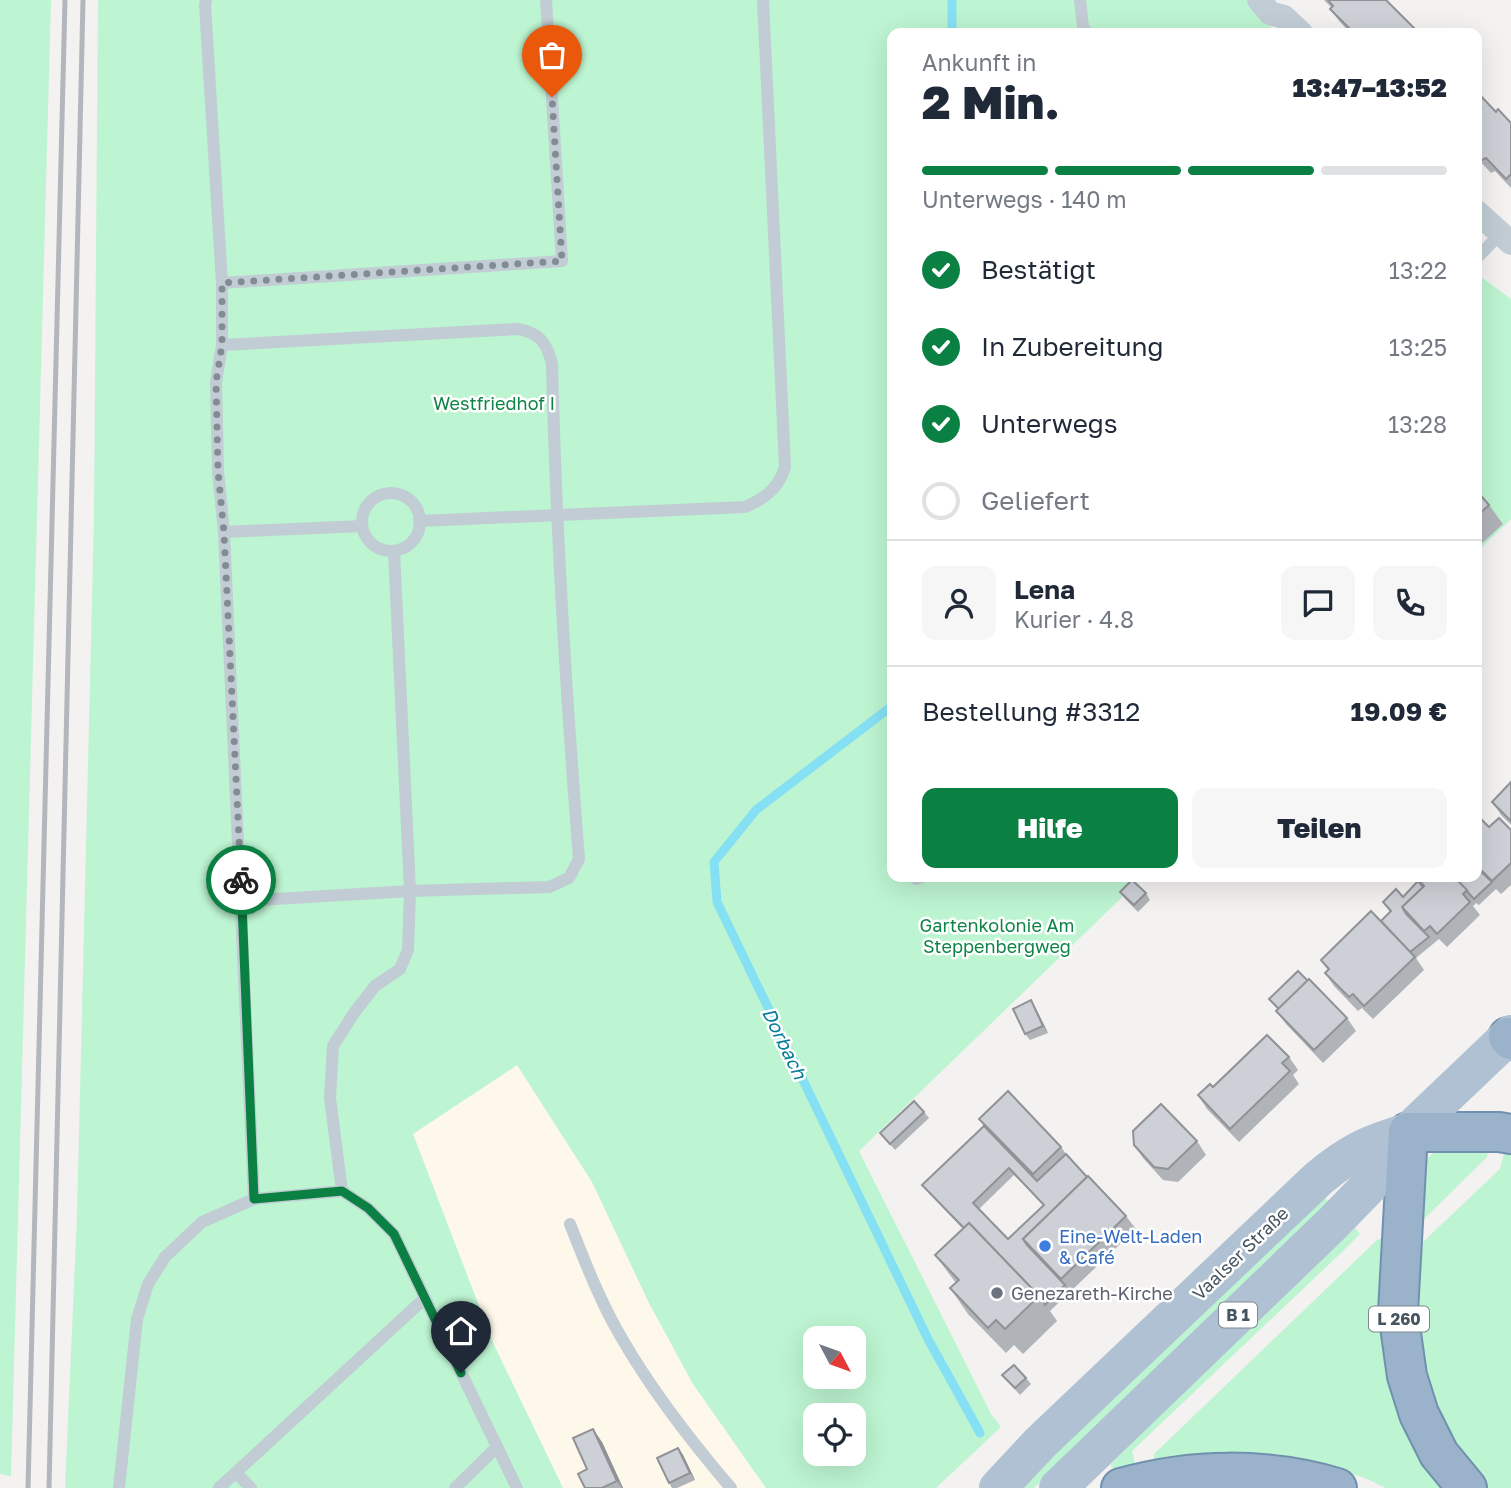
<!DOCTYPE html>
<html lang="de">
<meta charset="utf-8">
<style>
body{margin:0;font-family:"Golos Text",sans-serif;background:#f6f6f7;color:#1f2937;height:100vh;display:flex;flex-direction:column;font-size:26px;white-space:nowrap}
*{box-sizing:border-box;margin:0}
p{font-size:23px;color:#747a83}
.icon{flex:none;width:38px;height:38px;fill:none;stroke:currentColor;stroke-width:2;stroke-linecap:round;stroke-linejoin:round}
.map{position:relative;flex:1;overflow:hidden}
.sheet{position:absolute;left:887px;top:28px;width:595px;height:854px;display:flex;flex-direction:column;background:#fff;border-radius:14px;box-shadow:0 7px 28px #0002}
.sheet>*{flex:none}
.needle{width:46px;rotate:131deg}
.buttons{position:absolute;left:803px;top:1326px;display:grid;gap:14px}
.buttons a{display:grid;place-items:center;width:63px;height:63px;border-radius:14px;background:#fff;box-shadow:0 7px 28px #0002;font-size:35px}
.pin{position:absolute;display:grid;place-items:center;width:60px;height:60px;color:#fff;margin:-72px -30px;border-radius:50% 50% 50% 0;rotate:-45deg;box-shadow:0 0 7px #0007}
.pin .icon{rotate:45deg}
.courier{position:absolute;display:grid;place-items:center;width:70px;height:70px;margin:-35px;border:5px solid #0b8043;border-radius:50%;background:#fff;color:#222;box-shadow:0 2px 9px #0007}
.headline em{font-style:normal;font-weight:800}
.headline div{display:flex;flex-direction:column-reverse}
.headline{display:flex;align-items:center;justify-content:space-between;height:119px;padding:0 35px}
h1{font-size:46px;font-weight:800;line-height:52px}
.bar{display:grid;grid-template-columns:repeat(4,1fr);gap:10px 7px;align-content:center;height:84px;padding:0 35px}
.bar i{height:9px;border-radius:5px;background:#e0e1e3}
.bar .selected{background:#0b8043}
.bar p{grid-column:span 4}
.line{display:flex;align-items:center;gap:18px;padding:0 35px;border-top:2px solid #e0e1e3}
.line div{flex:1}
.round{display:grid;place-items:center;flex:none;width:74px;height:74px;border-radius:14px;background:#f6f6f7}
ol{padding:0 35px;list-style:none}
li{display:flex;align-items:center;gap:21px;height:77px}
li p{margin-inline-start:auto}
li .icon{padding:7px;border-radius:50%;background:#0b8043;color:#fff;stroke-width:4}
li:last-child{color:#747a83}
li i{width:38px;height:38px;border:4px solid #e0e1e3;border-radius:50%}
.cta{display:flex;gap:14px;margin-top:auto;padding:14px 35px}
.cta a{flex:1;height:80px;border-radius:14px;background:#0b8043;color:#fff;font-size:28px;font-weight:800;line-height:80px;text-align:center}
.cta a+a{background:#f6f6f7;color:#1f2937}
.map>svg:first-child{display:block}
.commercial{fill:#fef8eb}
.green{fill:#bdf4d1;fill-rule:evenodd}
.lines{fill:none;stroke-linecap:round;stroke-linejoin:round}
.stream{stroke:#86e0f4;stroke-width:9}
.trunk-casing{stroke:#7090af;stroke-width:42}
.service{stroke:#c1ccd4;stroke-width:12}
.minor{stroke:#c1ccd4;stroke-width:24}
.primary{stroke:#afc1d2;stroke-width:38}
.trunk{stroke:#9ab3ca;stroke-width:38}
.rail{stroke:#b3b6bc;stroke-width:5}
.wall{fill:#b0b3b8;fill-rule:evenodd}
.shaded-wall{fill:#909296}
.building{fill:#cdd0d6;stroke:#909296;stroke-width:2;fill-rule:evenodd}
.done{stroke:#848c93;stroke-width:7;stroke-dasharray:0 12.6}
.route{stroke:#0b8043;stroke-width:9}
.shop-dot{fill:#3f7fe0;stroke:#fff;stroke-width:2.5}
.worship-dot{fill:#6b7280;stroke:#fff;stroke-width:2.5}
.labels{text-anchor:middle;dominant-baseline:central;stroke-width:5;stroke-linejoin:round;paint-order:stroke}
.shield{fill:#fff;stroke:#7e8890;stroke-width:2}
.shield-label{font-size:16px;font-weight:bold;fill:#475560}
.park-label{font-size:18px;fill:#0f8447;stroke:#fff}
.shop-label{font-size:18px;fill:#366cbe;stroke:#fff;text-anchor:start}
.street-label{font-size:18px;fill:#475560;stroke:#fff}
.worship-label{font-size:18px;fill:#5b616d;stroke:#fff;text-anchor:start}
.water-label{font-size:19px;font-style:italic;fill:#037d98;stroke:#fff}
</style>
<div class="map">
<svg width="1511" height="1488" viewBox="0 0 1511 1488">
<rect width="100%" height="100%" fill="#f4f1f1"/>
<path class="commercial" d="M517 1065 592 1182 649 1303 693 1384 766 1488H563L494 1345 413 1134Z"/>
<g class="green">
<path d="M0 0H51L11 1476 0 1474Z"/>
<path d="M98 0H1246L1277 33H892V877H1143L859 1151 991 1414 1001 1427 936 1488H766L693 1384 649 1303 592 1182 517 1065 413 1134 494 1345 563 1488H65L77 1217 94 517ZM816 1339H854V1377H816ZM816 1416H854V1454H816Z"/>
<path d="M1477 274 1511 299V519L1477 552Z"/>
<path d="M1488 1150 1487 1157 1421 1222 1418 1168 1435 1151Z"/>
<path d="M1504 1153 1511 1155V1488H1482L1447 1448 1415 1360 1413 1242H1423L1500 1169Z"/>
<path d="M1324 1197 1331 1205 1034 1488H1017Z"/>
<path d="M1355 1228 1360 1234 1342 1252 1132 1451 1136 1467 1116 1470 1111 1467V1464L1207 1368Z"/>
<path d="M1386 1237 1426 1468 1441 1488H1386L1365 1478 1318 1463 1276 1454H1210L1154 1461V1454L1178 1431 1377 1240Z"/>
</g>
<g class="lines">
<g class="stream">
<path d="M952 0V33"/>
<path d="M892 706 756 810 714 862 717 902 928 1339 980 1433"/>
</g>
<defs>
<g id="trunk">
<path d="M1508 1037 1511 1040"/>
<path d="M1121 1488C1191 1468 1267 1467 1337 1488"/>
<path d="M1467 1488 1439 1454 1419 1414 1407 1376 1398 1312 1408 1132H1499L1511 1134"/>
</g>
</defs>
<use href="#trunk" class="trunk-casing"/>
<g class="service">
<path d="M206 0 205 5 222 283V345L216 382 218 471 224 532 254 1199"/>
<path d="M1080 0 1083 27 1088 33"/>
<path d="M1477 258 1500 234"/>
<path d="M222 283 562 261 546 0"/>
<path d="M222 345 517 329C539 332 547 343 552 364 556 529 566 694 579 859L569 878 549 887 410 891 242 901"/>
<circle cx="391" cy="522" r="29"/>
<path d="M419 521 745 507C764 499 779 488 785 467L763 0"/>
<path d="M224 532 362 526"/>
<path d="M916 879 922 877"/>
<path d="M342 1191 330 1098 333 1046 354 1013 375 986 400 969 408 950 410 891 394 551"/>
<path d="M570 1224C585 1262 600 1301 621 1337 652 1391 690 1440 731 1488"/>
<path d="M236 1473 251 1488"/>
<path d="M119 1488 137 1319 148 1284 165 1257 202 1222 254 1199 342 1191 368 1208 394 1234 517 1488"/>
<path d="M219 1488 425 1298"/>
<path d="M455 1488 496 1448"/>
</g>
<g class="minor">
<path d="M1259 0 1270 13 1284 17 1301 33"/>
<path d="M1477 212 1511 243"/>
</g>
<g class="primary">
<path d="M998 1488 1040 1443 1319 1178C1350 1152 1370 1143 1408 1132"/>
<path d="M1058 1488 1332 1224 1368 1187 1408 1132 1511 1034"/>
</g>
<use href="#trunk" class="trunk"/>
<g class="rail">
<path d="M28 1488 65 0"/>
<path d="M49 1488 83 0"/>
</g>
</g>
<g class="wall">
<path d="M1324 0H1386L1419 33H1350L1340 22 1330 9 1332 8Z"/>
<path d="M1477 92 1496 112 1511 123V188L1495 171 1491 173 1477 158Z"/>
<path d="M1477 491 1489 505 1503 524 1477 548Z"/>
<path d="M1511 782V825L1501 815 1492 802Z"/>
<path d="M1477 815 1489 827 1511 830V885L1501 894 1496 889 1479 905 1476 903 1473 906 1480 915 1447 947 1439 939 1416 958 1424 970 1373 1019 1362 1008 1358 1011 1334 986 1325 973 1328 970 1321 960 1381 921 1390 912 1383 902 1477 877Z"/>
<path d="M1120 892 1146 893 1150 900 1138 912 1125 899Z"/>
<path d="M1308 981 1347 1018 1356 1031 1323 1063 1286 1024 1276 1011 1278 1010 1269 999Z"/>
<path d="M1031 1000 1035 1007 1048 1033 1030 1040 1025 1034Z"/>
<path d="M1289 1057 1298 1070 1293 1075 1299 1084 1239 1142 1207 1109 1198 1095 1213 1087Z"/>
<path d="M924 1112 929 1118 895 1150 880 1133Z"/>
<path d="M979 1119 1061 1147 1066 1154 1087 1177 1126 1216 1136 1229 1050 1311 1057 1321 1023 1354 1014 1345 1006 1353 968 1314 950 1288 956 1283 935 1255 963 1229 927 1191 922 1185 984 1126ZM1014 1175 1043 1205 1008 1239 979 1209Z"/>
<path d="M1197 1141 1206 1155 1178 1182 1163 1180 1143 1158 1134 1145Z"/>
<path d="M1002 1375 1026 1378 1031 1384 1020 1395Z"/>
<path d="M602 1442 623 1488H585L587 1469Z"/>
<path d="M678 1448 683 1455 695 1480 677 1488H672L669 1483Z"/>
</g>
<g class="shaded-wall">
<path d="M1031 1000 1035 1007 1048 1033 1043 1026Z"/>
<path d="M593 1429 602 1442 623 1488H622L617 1481Z"/>
<path d="M678 1448 683 1455 695 1480 690 1473Z"/>
</g>
<g class="building">
<path d="M1328 0H1386L1419 33H1354L1330 9 1333 6Z"/>
<path d="M1477 92 1496 112 1498 109 1511 123V174L1506 179 1486 158 1482 160 1477 155Z"/>
<path d="M1477 491 1489 505 1477 516Z"/>
<path d="M1511 782V821L1492 802Z"/>
<path d="M1477 815 1489 827 1499 818 1511 830V863L1492 881 1477 866Z"/>
<path d="M1477 868 1492 882 1474 899 1454 877H1477Z"/>
<path d="M1418 877H1454L1467 890 1463 894 1470 902 1437 934 1430 926 1424 931 1402 907 1424 886 1417 878Z"/>
<path d="M1132 880 1146 893 1134 905 1120 892Z"/>
<path d="M1418 881 1423 887 1402 907 1406 914 1429 937 1410 952 1381 921 1391 911 1383 902 1396 889 1403 897Z"/>
<path d="M1371 911 1415 957 1364 1006 1353 994 1349 997 1325 973 1329 969 1321 960Z"/>
<path d="M1298 971 1308 981 1279 1009 1269 999Z"/>
<path d="M1309 979 1347 1018 1314 1050 1276 1011Z"/>
<path d="M1031 1000 1043 1026 1025 1034 1013 1009Z"/>
<path d="M1267 1035 1289 1057 1282 1063 1290 1071 1230 1129 1198 1095 1210 1084 1213 1087Z"/>
<path d="M1008 1091 1061 1147 1033 1174 979 1119Z"/>
<path d="M914 1101 924 1112 890 1144 880 1133Z"/>
<path d="M1161 1104 1197 1141 1168 1169 1154 1167 1134 1145 1133 1131Z"/>
<path d="M984 1126 1037 1181 1066 1154 1087 1177 1023 1239 1027 1245 1065 1285 1045 1305 1039 1296 969 1223 964 1228 922 1185ZM1009 1168 1044 1205 1008 1239 973 1203Z"/>
<path d="M1088 1176 1126 1216 1061 1279 1023 1239Z"/>
<path d="M969 1223 1039 1296 1005 1329 996 1320 988 1328 950 1288 959 1280 935 1255Z"/>
<path d="M1014 1365 1026 1378 1015 1388 1002 1375Z"/>
<path d="M593 1429 617 1481 602 1488H585L578 1474 587 1469 573 1438Z"/>
<path d="M678 1448 690 1473 669 1483 657 1458Z"/>
</g>
<g class="lines">
<path class="done" d="M241 880 224 533 218 471 216 382 222 345V283L562 261 552 97"/>
<path class="route" d="M241 880 254 1199 342 1191 368 1208 394 1234 461 1373"/>
</g>
<circle class="shop-dot" cx="1045" cy="1246" r="7"/>
<circle class="worship-dot" cx="997" cy="1293" r="7"/>
<g class="labels">
<g class="shield">
<rect x="1219" y="1302.5" width="38" height="25" rx="5"/>
<rect x="1369" y="1306.5" width="60" height="25" rx="5"/>
</g>
<g class="shield-label">
<text x="1238" y="1315">B 1</text>
<text x="1399" y="1319">L 260</text>
</g>
<g class="park-label">
<text x="494" y="403">Westfriedhof I</text>
<text x="997" y="925">Gartenkolonie Am<tspan x="997" dy="21">Steppenbergweg</tspan></text>
</g>
<g class="shop-label">
<text x="1059" y="1236">Eine-Welt-Laden<tspan x="1059" dy="21">&amp; Café</tspan></text>
</g>
<g class="street-label">
<text transform="translate(1240 1253) rotate(-44)">Vaalser Straße</text>
</g>
<g class="worship-label">
<text x="1011" y="1293">Genezareth-Kirche</text>
</g>
<g class="water-label">
<text transform="translate(785 1043) rotate(64)">Dorbach</text>
</g>
</g>
</svg>
<div class="buttons">
<a><svg class="needle" viewBox="-14 -14 28 28"><path d="M0-13l5 13h-10z" fill="#e53935"/><path d="M0 13l5-13h-10z" fill="#747a83"/></svg></a>
<a><svg class="icon" aria-label="locate" viewBox="0 0 24 24"><circle cx="12" cy="12" r="6"/><path d="M12 2v4M12 18v4M2 12h4M18 12h4"/></svg></a>
</div>
<div class="pin" style="left:552px;top:97px;background:#ea580c"><svg class="icon" aria-label="bag" viewBox="0 0 24 24"><path d="M5 8h14l-1 12H6zM9 8a3 3 0 0 1 6 0"/></svg></div>
<div class="pin" style="left:461px;top:1373px;background:#1f2937"><svg class="icon" aria-label="home" viewBox="0 0 24 24"><path d="M3 11l9-7 9 7M6 9v11h12V9"/></svg></div>
<div class="courier" style="left:241px;top:880px"><svg class="icon" aria-label="bike" viewBox="0 0 24 24"><circle cx="6" cy="16" r="4"/><circle cx="18" cy="16" r="4"/><path d="M6 16l4-8h5l3 8M10 8l3 8H6M13 5h3"/></svg></div>
<section class="sheet">
<div class="headline"><div><h1>2 Min.</h1><p>Ankunft in</p></div><em>13:47–13:52</em></div>
<div class="bar"><i class="selected"></i><i class="selected"></i><i class="selected"></i><i></i><p>Unterwegs · 140 m</p></div>
<ol>
<li><svg class="icon" aria-label="check" viewBox="0 0 24 24"><path d="M5 12l5 5 9-10"/></svg>Bestätigt<p>13:22</p></li>
<li><svg class="icon" aria-label="check" viewBox="0 0 24 24"><path d="M5 12l5 5 9-10"/></svg>In Zubereitung<p>13:25</p></li>
<li><svg class="icon" aria-label="check" viewBox="0 0 24 24"><path d="M5 12l5 5 9-10"/></svg>Unterwegs<p>13:28</p></li>
<li><i></i>Geliefert</li>
</ol>
<div class="line" style="height:126px"><a class="round"><svg class="icon" aria-label="person" viewBox="0 0 24 24"><circle cx="12" cy="8" r="4"/><path d="M4 21q1-7 8-7t8 7"/></svg></a><div><b>Lena</b><p>Kurier · 4.8</p></div><a class="round"><svg class="icon" aria-label="chat" viewBox="0 0 24 24"><path d="M4 5h16v11H9l-5 4z"/></svg></a><a class="round"><svg class="icon" aria-label="phone" viewBox="0 0 24 24"><path d="M5 4h4l2 5-3 2q2 4 5 5l2-3 5 2v4C11 20 4 13 5 4z"/></svg></a></div>
<div class="line" style="height:91px"><div>Bestellung #3312</div><b>19.09 €</b></div>
<div class="cta"><a>Hilfe</a><a>Teilen</a></div>
</section>
</div>
